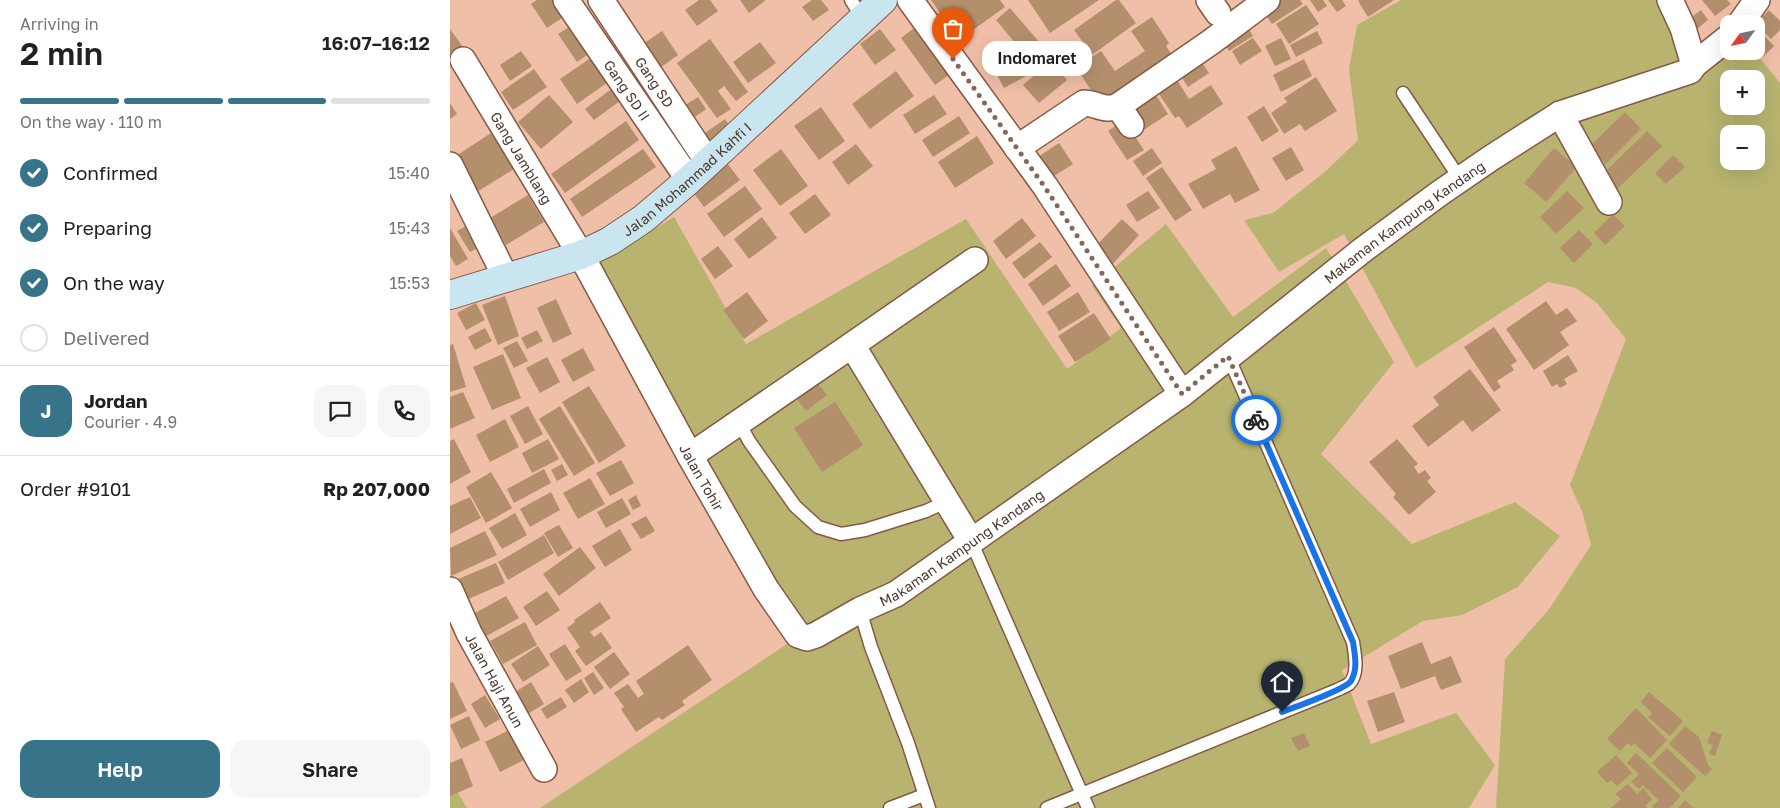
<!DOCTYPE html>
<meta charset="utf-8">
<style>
body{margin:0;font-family:"Golos Text",sans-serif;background:#f6f6f6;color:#202124;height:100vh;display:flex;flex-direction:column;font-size:19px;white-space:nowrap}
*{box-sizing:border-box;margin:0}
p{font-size:16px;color:#757577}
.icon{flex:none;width:28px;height:28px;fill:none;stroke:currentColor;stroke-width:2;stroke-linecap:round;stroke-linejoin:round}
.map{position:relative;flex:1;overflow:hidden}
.panel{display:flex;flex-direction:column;background:#fff;width:450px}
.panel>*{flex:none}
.needle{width:32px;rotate:237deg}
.tools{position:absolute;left:1270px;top:15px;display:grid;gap:10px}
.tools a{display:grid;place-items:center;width:45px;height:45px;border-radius:10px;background:#fff;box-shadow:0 5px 20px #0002;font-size:25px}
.pin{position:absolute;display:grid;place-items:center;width:42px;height:42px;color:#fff;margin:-51px -21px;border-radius:50% 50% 50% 0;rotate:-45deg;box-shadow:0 0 5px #0007}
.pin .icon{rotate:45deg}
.courier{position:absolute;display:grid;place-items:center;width:50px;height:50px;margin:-25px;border:4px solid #1a73e8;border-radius:50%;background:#fff;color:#222;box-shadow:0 1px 6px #0007}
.bubble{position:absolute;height:35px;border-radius:15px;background:#fff;box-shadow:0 5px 20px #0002;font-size:16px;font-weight:600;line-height:35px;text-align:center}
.head em{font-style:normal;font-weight:600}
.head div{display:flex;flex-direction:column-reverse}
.head{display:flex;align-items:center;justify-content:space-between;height:85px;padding:0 20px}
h1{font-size:32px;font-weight:600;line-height:38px}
.bar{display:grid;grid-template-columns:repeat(4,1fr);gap:8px 5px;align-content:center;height:60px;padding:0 20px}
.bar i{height:6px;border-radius:4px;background:#e0e0e0}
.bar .current{background:#37748a}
.bar p{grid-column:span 4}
.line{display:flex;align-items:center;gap:12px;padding:0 20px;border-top:1px solid #e0e0e0}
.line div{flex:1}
.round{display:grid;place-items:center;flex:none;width:52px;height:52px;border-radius:15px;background:#f6f6f6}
ol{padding:0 20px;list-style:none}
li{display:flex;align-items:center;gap:15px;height:55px}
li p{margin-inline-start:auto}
li .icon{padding:5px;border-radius:50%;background:#37748a;color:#fff;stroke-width:4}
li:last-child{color:#757577}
li i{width:28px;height:28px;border:2px solid #e0e0e0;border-radius:50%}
.primary-button{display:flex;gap:10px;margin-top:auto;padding:10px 20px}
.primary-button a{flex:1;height:58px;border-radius:15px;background:#37748a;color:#fff;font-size:20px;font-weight:600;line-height:58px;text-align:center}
.primary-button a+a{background:#f6f6f6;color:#202124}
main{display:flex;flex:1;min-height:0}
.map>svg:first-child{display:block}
.green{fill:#b8b46f;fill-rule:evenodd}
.building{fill:#b38f6c}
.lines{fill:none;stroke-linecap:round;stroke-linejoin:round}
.lane-casing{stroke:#855946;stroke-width:15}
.street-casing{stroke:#855946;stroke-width:28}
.secondary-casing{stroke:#855946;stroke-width:30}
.lane{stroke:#fff;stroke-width:12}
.street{stroke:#fff;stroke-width:25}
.secondary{stroke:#c9e5ef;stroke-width:28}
.done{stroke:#856759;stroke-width:5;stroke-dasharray:0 9}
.route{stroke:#1a73e8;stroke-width:6}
.labels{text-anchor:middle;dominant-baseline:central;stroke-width:4;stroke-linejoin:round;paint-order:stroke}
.street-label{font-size:14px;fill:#4b372e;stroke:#fce7de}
</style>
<main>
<section class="panel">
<div class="head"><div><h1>2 min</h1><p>Arriving in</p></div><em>16:07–16:12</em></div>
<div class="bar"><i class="current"></i><i class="current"></i><i class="current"></i><i></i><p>On the way · 110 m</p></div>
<ol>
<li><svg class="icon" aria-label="check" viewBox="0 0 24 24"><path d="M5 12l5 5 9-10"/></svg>Confirmed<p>15:40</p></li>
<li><svg class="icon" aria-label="check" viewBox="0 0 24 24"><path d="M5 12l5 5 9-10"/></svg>Preparing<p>15:43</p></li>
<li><svg class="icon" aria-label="check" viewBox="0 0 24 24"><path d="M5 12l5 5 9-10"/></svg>On the way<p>15:53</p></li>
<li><i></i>Delivered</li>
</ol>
<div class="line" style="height:90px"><b class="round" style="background:#37748a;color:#fff">J</b><div><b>Jordan</b><p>Courier · 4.9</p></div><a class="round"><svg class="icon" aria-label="chat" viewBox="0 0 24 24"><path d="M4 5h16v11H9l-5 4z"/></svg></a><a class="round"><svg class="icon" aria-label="phone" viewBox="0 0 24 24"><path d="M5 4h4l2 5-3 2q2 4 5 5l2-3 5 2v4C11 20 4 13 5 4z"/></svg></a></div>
<div class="line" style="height:65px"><div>Order #9101</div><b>Rp 207,000</b></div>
<div class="primary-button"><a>Help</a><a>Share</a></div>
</section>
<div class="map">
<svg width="1330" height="808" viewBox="0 0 1330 808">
<rect width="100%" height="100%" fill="#f0bfa8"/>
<g class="green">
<path d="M951 0H1226L1239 59 1279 51H1304L1330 83V808H1046L1055 659 1100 608 1141 545 1132 511 1120 485 1176 339 1147 303 1126 288 1098 282 966 368 894 234 829 272 794 220 823 213 877 170 908 140 899 69 907 25ZM1279 79H1306V106H1279ZM1279 134H1306V161H1279Z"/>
<path d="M224 217 296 344 516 219 617 369 671 328 642 286 716 224 783 317 876 248 944 362 871 454 962 544 1065 502 1110 536 1068 587 1012 615 973 621 892 670 921 744 1006 713 1045 765 1019 808H90L346 638 135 271Z"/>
<path d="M7 791 17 808H0V794Z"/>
</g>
<g class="building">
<path d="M87 0H108L118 14 97 28 81 4Z"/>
<path d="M249 0H260L268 11 247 26 235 10Z"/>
<path d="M290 0H316L299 13Z"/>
<path d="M362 0H371L379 10 363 21 352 7Z"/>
<path d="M481 0H550L555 7 509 40Z"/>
<path d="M578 0H649L600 33Z"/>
<path d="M666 0H669L686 23 642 55 624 30Z"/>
<path d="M825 0H850L853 4 822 24 812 9Z"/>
<path d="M860 0H873L877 6 868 12Z"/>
<path d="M878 0H892L896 6 887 12Z"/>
<path d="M909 0H944L918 17 908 1Z"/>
<path d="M1252 0H1277L1281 4 1265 16Z"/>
<path d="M856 5 869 24 839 44 826 24Z"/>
<path d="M560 8 601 56 586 68 546 20Z"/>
<path d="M1251 10 1258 20 1247 29 1239 19Z"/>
<path d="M1319 10 1330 21V30L1321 39 1306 24Z"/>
<path d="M702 17 719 43 716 46 724 58 651 106 626 67 651 51 665 71 695 51 681 31Z"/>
<path d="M794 21 803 36 779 51 770 36Z"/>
<path d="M127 22 146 49 127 62 108 34Z"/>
<path d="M468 25 502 73 485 85 451 38Z"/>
<path d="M1306 27 1324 46 1312 58 1306 52Z"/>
<path d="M0 29 15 50 1 60 0 58Z"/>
<path d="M430 29 446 50 425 65 410 44Z"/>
<path d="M212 31 228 55 207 70 190 46Z"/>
<path d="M867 31 873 43 846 57 840 45Z"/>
<path d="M803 38 812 51 790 65 782 51Z"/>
<path d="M831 38 841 59 825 66 815 46Z"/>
<path d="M260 39 298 92 286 101 274 86 268 91 281 109 267 118 227 63Z"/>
<path d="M310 42 326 63 298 83 283 62Z"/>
<path d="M561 48 576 76 554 88 539 60Z"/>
<path d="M71 51 82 66 60 81 50 65Z"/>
<path d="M746 54 759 73 738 87 725 67Z"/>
<path d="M145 55 161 80 127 104 110 79Z"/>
<path d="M854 59 862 76 831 92 823 75Z"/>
<path d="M601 61 617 80 589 103 573 85Z"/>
<path d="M84 69 97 87 63 110 51 92Z"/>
<path d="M446 71 464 96 420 129 402 104Z"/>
<path d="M722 72 739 99 761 85 773 104 737 128 729 116 725 118 703 85Z"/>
<path d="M866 77 887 111 855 131 850 124 834 134 821 113 837 102 834 98Z"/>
<path d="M165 86 174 98 144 120 135 109Z"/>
<path d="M704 92 718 114 692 131 677 110Z"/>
<path d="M99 95 123 122 91 149 68 122Z"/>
<path d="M484 95 497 114 465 134 453 115Z"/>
<path d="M248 97 256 109 238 122 229 109Z"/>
<path d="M0 103 7 114 0 119Z"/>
<path d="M814 106 829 131 812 142 797 117Z"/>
<path d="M371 107 395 141 369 160 344 126Z"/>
<path d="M1175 112 1191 129 1156 164 1139 147Z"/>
<path d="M509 116 520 133 483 157 472 140Z"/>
<path d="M275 119 284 132 261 148 252 135Z"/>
<path d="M674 120 694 150 677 160 658 131Z"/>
<path d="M176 121 189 140 115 193 101 174Z"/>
<path d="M1197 131 1212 146 1164 192 1150 177Z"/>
<path d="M41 133 64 169 25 193 3 158Z"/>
<path d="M527 136 544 163 505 188 488 162Z"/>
<path d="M609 143 623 164 596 181 582 161Z"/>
<path d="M406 144 423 166 398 185 382 162Z"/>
<path d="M786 146 810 190 785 203 780 194 753 209 738 184 766 169 761 160Z"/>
<path d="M841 147 854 170 836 181 822 158Z"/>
<path d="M702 148 712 163 693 176 683 161Z"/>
<path d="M1104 148 1127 167 1096 202 1074 183Z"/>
<path d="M193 149 206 167 132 217 120 199Z"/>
<path d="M331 149 358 186 330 206 303 170Z"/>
<path d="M1223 155 1235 167 1216 184 1205 173Z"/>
<path d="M274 159 290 180 254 207 238 185Z"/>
<path d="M712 167 742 210 725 221 696 178Z"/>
<path d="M295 186 312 209 274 237 257 214Z"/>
<path d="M698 191 710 208 687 222 676 205Z"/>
<path d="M1117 191 1134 208 1106 234 1090 217Z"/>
<path d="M365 194 381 215 355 234 339 213Z"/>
<path d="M78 195 94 222 56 245 40 218Z"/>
<path d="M1163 214 1175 226 1155 245 1144 233Z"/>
<path d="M312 217 327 238 299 259 284 239Z"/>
<path d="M572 218 586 236 556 259 543 241Z"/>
<path d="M672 219 689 235 660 267 642 250Z"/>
<path d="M18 225 30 247 20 252 7 231Z"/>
<path d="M0 228 18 259 6 266 0 256Z"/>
<path d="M1129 230 1143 244 1124 263 1110 248Z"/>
<path d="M590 242 602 257 574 279 562 263Z"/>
<path d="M268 246 283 266 265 279 251 259Z"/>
<path d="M606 264 621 286 593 306 578 284Z"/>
<path d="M297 292 318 321 294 339 273 310Z"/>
<path d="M628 292 640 312 609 331 597 312Z"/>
<path d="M55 296 69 336 48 345 32 305Z"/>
<path d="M106 299 122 334 103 343 87 308Z"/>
<path d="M1096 301 1106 315 1117 308 1127 321 1110 332 1119 345 1084 370 1056 329Z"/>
<path d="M26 303 35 320 16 330 7 313Z"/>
<path d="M644 313 661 339 625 362 608 336Z"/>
<path d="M1044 327 1067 361 1061 365 1064 370 1047 381 1051 387 1044 392 1014 347Z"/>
<path d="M35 328 42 341 25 350 18 337Z"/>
<path d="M87 330 93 341 77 349 71 338Z"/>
<path d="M67 341 78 361 64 368 53 348Z"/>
<path d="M3 344 16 387 0 392V345Z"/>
<path d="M133 348 145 370 123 382 111 360Z"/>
<path d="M53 354 71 398 42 410 23 367Z"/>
<path d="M1118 355 1128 371 1114 379 1117 384 1110 388 1107 384 1102 387 1093 371Z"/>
<path d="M97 357 110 382 90 393 76 368Z"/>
<path d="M1020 369 1051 410 1022 432 1013 420 978 447 962 426 989 405 983 397Z"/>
<path d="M364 379 377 395 356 411 344 395Z"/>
<path d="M139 386 176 446 149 463 112 402Z"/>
<path d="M13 392 25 418 0 429V397Z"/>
<path d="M385 402 413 445 372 472 344 428Z"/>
<path d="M78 406 93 434 75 444 60 416Z"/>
<path d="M110 406 145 463 124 476 89 419Z"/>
<path d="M55 419 69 447 40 462 26 435Z"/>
<path d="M4 439 21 472 0 484V441Z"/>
<path d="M98 439 109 459 82 473 72 453Z"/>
<path d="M947 439 968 464 964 467 969 474 975 470 981 478 977 481 986 492 959 515 943 497 946 494 919 462Z"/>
<path d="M171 460 184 483 160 496 146 473Z"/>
<path d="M112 464 118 475 107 481 101 470Z"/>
<path d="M94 469 101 483 64 503 57 489Z"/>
<path d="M41 472 62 508 36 523 16 487Z"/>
<path d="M140 478 155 504 128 519 113 493Z"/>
<path d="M101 492 110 510 80 527 70 509Z"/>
<path d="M186 495 191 506 183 510 178 500Z"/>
<path d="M20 497 31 518 0 534V506Z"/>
<path d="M172 498 181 514 156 528 147 512Z"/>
<path d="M65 513 77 535 52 549 39 528Z"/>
<path d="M196 516 205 531 191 539 181 524Z"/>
<path d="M109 525 123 548 108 557 94 533Z"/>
<path d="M170 529 182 550 155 567 142 546Z"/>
<path d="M35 531 47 555 1 576 0 548Z"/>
<path d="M94 535 104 553 58 580 48 562Z"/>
<path d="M130 547 146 568 109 596 93 574Z"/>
<path d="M46 563 55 583 14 601 6 580Z"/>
<path d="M97 591 110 610 86 626 73 607Z"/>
<path d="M56 596 69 618 31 639 18 617Z"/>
<path d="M150 602 161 618 140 632 144 637 151 632 162 648 136 666 125 651 130 647 117 628 125 622 124 620Z"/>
<path d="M75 622 87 645 53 664 40 641Z"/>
<path d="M972 642 981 664 1001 656 1012 682 991 690 985 676 951 689 938 656Z"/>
<path d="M115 644 132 671 116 681 99 654Z"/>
<path d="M238 645 262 680 232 701 235 705 212 720 209 717 186 732 171 709 174 707 164 693 178 684 188 698 194 694 186 681Z"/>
<path d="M88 646 100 665 73 682 61 664Z"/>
<path d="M164 652 180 674 160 689 144 667Z"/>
<path d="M143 672 154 688 144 695 134 678Z"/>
<path d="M131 679 139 692 124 703 115 690Z"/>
<path d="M3 682 17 711 0 719V683Z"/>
<path d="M81 682 94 704 76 715 62 694Z"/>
<path d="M944 692 955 722 928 732 917 701Z"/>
<path d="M1199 692 1233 721 1220 736 1198 717 1202 713 1191 702Z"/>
<path d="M35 695 50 719 35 728 21 704Z"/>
<path d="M111 697 117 707 97 719 91 709Z"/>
<path d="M1186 708 1217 740 1200 758 1184 743 1181 746 1178 743 1170 751 1157 739Z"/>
<path d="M19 716 30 740 11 749 0 725Z"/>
<path d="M1235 726 1249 737 1258 765 1262 769 1255 776 1219 744Z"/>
<path d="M59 730 74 760 50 772 35 742Z"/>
<path d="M1262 731 1272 735 1265 756 1259 754 1263 745 1257 743Z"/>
<path d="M854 733 860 746 848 751 841 738Z"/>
<path d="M1217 748 1247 777 1233 792 1202 763Z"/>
<path d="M1186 753 1231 796 1220 808H1203L1202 807 1208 800 1193 785 1189 789 1181 782 1189 774 1177 763Z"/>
<path d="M1166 755 1182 773 1167 786 1161 780 1157 783 1147 772Z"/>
<path d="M12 758 23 786 0 796V763Z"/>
<path d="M1178 784 1187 794 1194 788 1202 800 1195 806 1198 808H1161L1171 799 1165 794Z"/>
<path d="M1235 800 1244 808H1228Z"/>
</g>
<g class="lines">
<defs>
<g id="lane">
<path d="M401 0 413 19"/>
<path d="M953 93 1010 179"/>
<path d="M289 422 299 441 345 506 368 527 391 534 415 530 476 511 498 501"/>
<path d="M521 541 638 808"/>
<path d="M410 610 421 647 458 743 479 808"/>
<path d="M440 808 474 795"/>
<path d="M597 808 887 690C891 688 896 686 899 684 909 674 905 655 903 642L778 356"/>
</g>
<g id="street">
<path id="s1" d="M116 0 239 180"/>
<path id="s2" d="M151 0 258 162"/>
<path d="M460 0 595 186 732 394"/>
<path d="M759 0 768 13"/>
<path d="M1290 24 1307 0"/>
<path id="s3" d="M13 60 131 255 240 456 316 589 348 635 357 638 366 635 410 610 446 594 732 394 914 249 990 193 1041 158 1110 114 1240 71 1244 65 1233 28 1220 0"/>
<path d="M1244 65 1279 37"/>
<path d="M668 106 681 125"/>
<path d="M1110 114 1159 202"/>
<path d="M567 148 634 103C646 103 655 112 668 106L761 42 817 0"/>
<path d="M0 165 56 278"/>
<path d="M402 345 525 260"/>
<path d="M240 456 402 345 521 541"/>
<path id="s4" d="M0 590 19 633 94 769"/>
</g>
<g id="secondary">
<path id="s5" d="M0 295 131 255 160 241 193 219 239 180 433 0"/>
</g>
</defs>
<use href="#lane" class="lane-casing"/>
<use href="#street" class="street-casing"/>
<use href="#secondary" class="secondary-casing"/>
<use href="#lane" class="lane"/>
<use href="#street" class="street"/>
<use href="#secondary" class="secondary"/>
</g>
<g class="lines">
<path class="done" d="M503 59 594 186 732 394 778 356 806 420"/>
<path class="route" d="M806 420 903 642C905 655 908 669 901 681 895 690 845 707 832 712"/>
</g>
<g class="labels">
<g class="street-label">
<text stroke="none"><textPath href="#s2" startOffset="98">Gang SD</textPath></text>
<text stroke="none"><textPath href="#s1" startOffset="109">Gang SD II</textPath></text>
<text stroke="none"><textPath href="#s3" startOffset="114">Gang Jamblang</textPath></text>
<text stroke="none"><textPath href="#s5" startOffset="268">Jalan Mohammad Kahfi I</textPath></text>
<text stroke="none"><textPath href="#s3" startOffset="1405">Makaman Kampung Kandang</textPath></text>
<text stroke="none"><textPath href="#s3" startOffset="481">Jalan Tohir</textPath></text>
<text stroke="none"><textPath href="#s3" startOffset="855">Makaman Kampung Kandang</textPath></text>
<text stroke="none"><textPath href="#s4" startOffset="101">Jalan Haji Anun</textPath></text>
</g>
</g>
</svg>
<div class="tools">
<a><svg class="needle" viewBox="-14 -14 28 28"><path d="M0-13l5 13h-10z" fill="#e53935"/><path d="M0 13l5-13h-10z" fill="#757577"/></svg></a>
<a>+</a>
<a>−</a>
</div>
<div class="pin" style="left:503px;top:59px;background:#ea580c"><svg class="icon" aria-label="bag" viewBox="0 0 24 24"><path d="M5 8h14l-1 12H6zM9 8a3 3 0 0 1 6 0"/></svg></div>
<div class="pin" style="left:832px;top:712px;background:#1f2937"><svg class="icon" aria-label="home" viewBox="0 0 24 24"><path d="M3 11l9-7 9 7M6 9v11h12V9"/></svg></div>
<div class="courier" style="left:806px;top:420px"><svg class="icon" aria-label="bike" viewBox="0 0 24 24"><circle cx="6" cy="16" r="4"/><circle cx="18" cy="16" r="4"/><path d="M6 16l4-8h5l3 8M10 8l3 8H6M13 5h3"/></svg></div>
<div class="bubble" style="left:532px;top:41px;width:110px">Indomaret</div>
</div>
</main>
